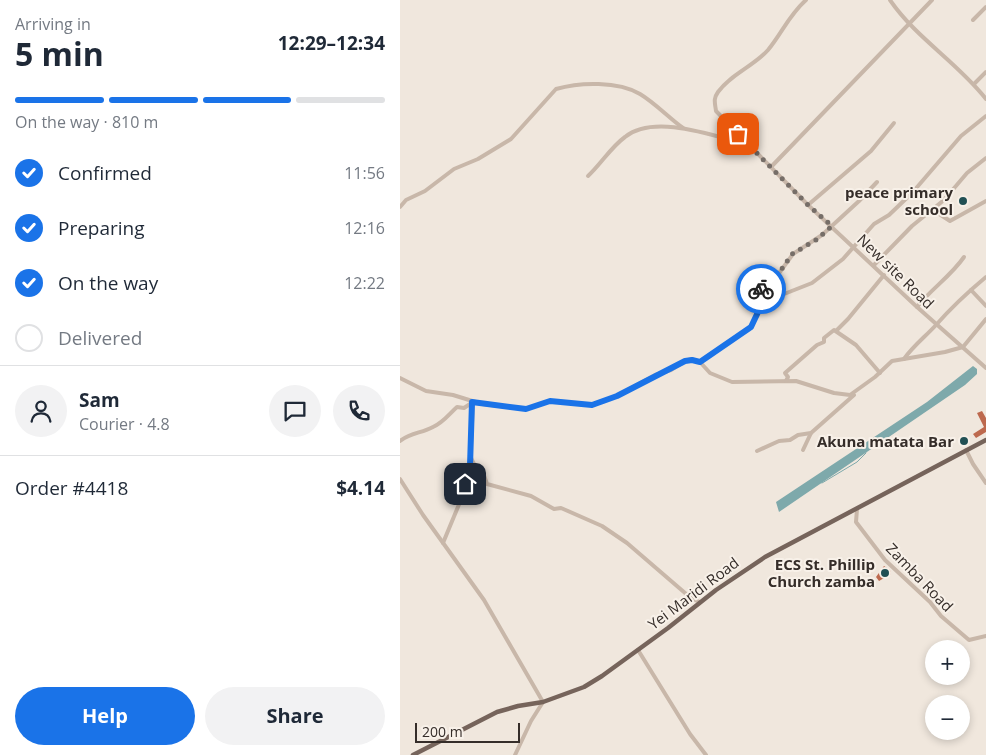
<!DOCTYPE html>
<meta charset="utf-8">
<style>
body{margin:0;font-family:"Open Sans",sans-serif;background:#f2f2f3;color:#1f2937;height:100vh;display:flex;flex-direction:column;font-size:19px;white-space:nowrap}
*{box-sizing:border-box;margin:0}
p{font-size:16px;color:#747a83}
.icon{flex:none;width:28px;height:28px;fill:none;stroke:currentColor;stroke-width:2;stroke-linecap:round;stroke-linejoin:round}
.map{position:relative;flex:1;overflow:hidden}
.side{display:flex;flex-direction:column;background:#fff;width:400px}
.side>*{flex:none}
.tools{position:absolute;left:525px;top:640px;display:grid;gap:10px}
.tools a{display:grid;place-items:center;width:45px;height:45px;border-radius:50%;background:#fff;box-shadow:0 2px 8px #0003;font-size:25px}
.scale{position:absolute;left:15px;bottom:12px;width:105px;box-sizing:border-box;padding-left:5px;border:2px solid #352d29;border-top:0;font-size:14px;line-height:18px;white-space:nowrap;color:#352d29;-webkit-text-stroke:4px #f8f1e9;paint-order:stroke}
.pin{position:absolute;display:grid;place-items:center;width:42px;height:42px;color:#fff;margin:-21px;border-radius:10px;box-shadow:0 2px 8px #0006}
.courier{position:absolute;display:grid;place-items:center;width:50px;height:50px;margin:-25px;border:4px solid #1a73e8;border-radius:50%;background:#fff;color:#222;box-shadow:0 1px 6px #0007}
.overview em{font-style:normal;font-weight:700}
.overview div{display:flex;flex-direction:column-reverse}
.overview{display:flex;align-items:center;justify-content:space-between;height:85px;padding:0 15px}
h1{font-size:32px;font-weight:700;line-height:38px}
.bar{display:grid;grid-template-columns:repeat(4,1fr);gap:8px 5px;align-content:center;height:60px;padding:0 15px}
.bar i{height:6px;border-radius:4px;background:#e0e1e3}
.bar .current{background:#1a73e8}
.bar p{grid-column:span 4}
.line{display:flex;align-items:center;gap:12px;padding:0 15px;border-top:1px solid #e0e1e3}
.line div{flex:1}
.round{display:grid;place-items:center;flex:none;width:52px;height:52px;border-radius:26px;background:#f2f2f3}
ol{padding:0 15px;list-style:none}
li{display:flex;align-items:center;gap:15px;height:55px}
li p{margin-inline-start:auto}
li .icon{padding:5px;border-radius:50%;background:#1a73e8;color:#fff;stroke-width:4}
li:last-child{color:#747a83}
li i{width:28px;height:28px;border:2px solid #e0e1e3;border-radius:50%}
.button{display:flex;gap:10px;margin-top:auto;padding:10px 15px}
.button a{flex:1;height:58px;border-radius:30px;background:#1a73e8;color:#fff;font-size:20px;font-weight:700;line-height:58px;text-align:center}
.button a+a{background:#f2f2f3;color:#1f2937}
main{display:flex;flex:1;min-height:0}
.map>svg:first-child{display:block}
.water{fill:#7ea9ab}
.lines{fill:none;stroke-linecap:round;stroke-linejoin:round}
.stream{stroke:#7ea9ab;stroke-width:1}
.building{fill:#bd694e}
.minor{stroke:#c8b7a9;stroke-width:4}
.major{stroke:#76645b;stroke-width:4.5}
.done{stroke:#766e68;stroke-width:5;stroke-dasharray:0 9}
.route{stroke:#1a73e8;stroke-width:6}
.poi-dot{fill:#215054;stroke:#f8f1e9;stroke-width:2}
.labels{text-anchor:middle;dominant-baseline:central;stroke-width:4;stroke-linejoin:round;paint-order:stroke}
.poi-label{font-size:15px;font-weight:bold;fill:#352d29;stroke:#f8f1e9;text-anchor:end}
.street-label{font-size:15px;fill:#352d29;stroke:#f8f1e9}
</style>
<main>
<section class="side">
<div class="overview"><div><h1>5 min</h1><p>Arriving in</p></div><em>12:29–12:34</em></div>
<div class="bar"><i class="current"></i><i class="current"></i><i class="current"></i><i></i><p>On the way · 810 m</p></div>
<ol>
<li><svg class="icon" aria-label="check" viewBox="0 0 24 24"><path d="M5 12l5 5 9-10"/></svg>Confirmed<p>11:56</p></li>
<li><svg class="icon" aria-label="check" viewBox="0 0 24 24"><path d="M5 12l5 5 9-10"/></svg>Preparing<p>12:16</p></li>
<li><svg class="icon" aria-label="check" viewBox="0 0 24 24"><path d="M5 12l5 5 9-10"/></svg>On the way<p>12:22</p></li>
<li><i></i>Delivered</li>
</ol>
<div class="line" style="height:90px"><a class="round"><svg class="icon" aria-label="person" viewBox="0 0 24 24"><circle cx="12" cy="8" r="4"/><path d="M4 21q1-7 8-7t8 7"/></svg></a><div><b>Sam</b><p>Courier · 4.8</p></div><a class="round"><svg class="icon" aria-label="chat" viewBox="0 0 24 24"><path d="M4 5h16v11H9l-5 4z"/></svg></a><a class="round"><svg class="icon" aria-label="phone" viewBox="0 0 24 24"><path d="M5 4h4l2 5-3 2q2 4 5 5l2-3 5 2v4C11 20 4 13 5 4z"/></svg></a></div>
<div class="line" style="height:65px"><div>Order #4418</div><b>$4.14</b></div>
<div class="button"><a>Help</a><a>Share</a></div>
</section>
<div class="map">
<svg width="586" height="755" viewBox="0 0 586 755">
<rect width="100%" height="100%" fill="#f0e7dd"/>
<path class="water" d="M573 366 577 369V374L565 385 379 512 376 502 527 402Z"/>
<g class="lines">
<path class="stream" d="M422 483 457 462 466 453"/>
</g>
<g class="building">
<path d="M582 411 586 418V432L576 438 573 434 584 427 577 413Z"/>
<path d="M484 566 490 570 491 574 479 581 476 577Z"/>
</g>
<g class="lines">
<g class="minor">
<path d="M406 0C389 15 382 33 368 50 354 66 331 74 318 92 313 99 315 103 316 111L408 205 517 307 586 368"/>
<path d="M490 0C516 38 558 63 586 99"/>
<path d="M573 20 586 7"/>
<path d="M574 84 586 72"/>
<path d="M371 167 532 0"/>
<path d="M188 176C201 164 211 147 225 137 255 113 316 137 349 145"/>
<path d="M408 205 471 151 494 123"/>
<path d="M0 207 6 200 25 191 54 169 78 159 111 139 156 89C180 82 218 81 240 94 255 103 269 118 283 128"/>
<path d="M533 210 550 221 586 201"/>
<path d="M474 265 512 226 544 200 567 173 586 158"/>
<path d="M571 290 586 306"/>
<path d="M517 307C531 289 551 276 564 257"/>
<path d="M359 310 379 296 412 283 443 259 474 224 489 215 512 193 561 136 586 116"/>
<path d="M437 330 448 319 484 275"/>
<path d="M504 359C513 346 525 337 536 325 551 308 568 292 586 277"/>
<path d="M300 362 351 327 359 310V294L363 287 377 276 393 254 422 235 459 201 477 182"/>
<path d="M0 378 26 391 53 395 82 404 126 409 150 401 192 405 217 396 255 375 271 370 285 361 292 359 300 362 310 373 332 382 396 381 434 393 450 395 475 377 492 361 545 352 563 347 586 319"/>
<path d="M386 381 388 377 385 373 417 345 424 342V338L434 330 456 345 480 373"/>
<path d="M0 441C10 433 22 433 33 427 44 422 49 414 57 407L64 408 73 402"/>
<path d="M403 450 411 433"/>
<path d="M566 450 573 464 586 483"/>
<path d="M357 451 379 441 390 440 398 435 411 433 454 395"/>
<path d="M70 456 76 468 82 470 87 484 131 496 154 509 161 508 202 526 227 543 292 599 300 602"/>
<path d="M0 479 23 515 84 600 143 702 131 721 115 755"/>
<path d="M457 509 456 522 485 560 530 602 541 616 569 640 586 636"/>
<path d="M43 543 60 502 70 466 73 402"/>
<path d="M238 650 290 734 306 755"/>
</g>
<path class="major" d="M13 755 97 712 118 706 143 702 184 687 202 676 268 628 316 590 365 557 586 440"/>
</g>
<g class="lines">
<path class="done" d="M338 134 408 205 432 226 416 240 392 254 377 276 361 289"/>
<path class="route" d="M65 484 70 466 72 402 126 409 150 401 192 405 217 396 285 361 292 360 300 362 351 327 359 310 358 294 361 289"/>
</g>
<g class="poi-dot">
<circle cx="563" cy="201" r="5"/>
<circle cx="564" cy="441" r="5"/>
<circle cx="485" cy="573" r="5"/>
</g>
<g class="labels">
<g class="poi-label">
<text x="553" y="192">peace primary<tspan x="553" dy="17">school</tspan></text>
<text x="554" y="441">Akuna matata Bar</text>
<text x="475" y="564">ECS St. Phillip<tspan x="475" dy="17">Church zamba</tspan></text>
</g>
<g class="street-label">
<text transform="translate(496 271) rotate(44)">New site Road</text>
<text transform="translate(520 577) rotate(46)">Zamba Road</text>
<text transform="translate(293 593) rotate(-37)">Yei Maridi Road</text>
</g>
</g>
</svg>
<div class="tools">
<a>+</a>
<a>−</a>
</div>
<div class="scale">200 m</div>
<div class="pin" style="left:338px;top:134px;background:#ea580c"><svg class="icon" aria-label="bag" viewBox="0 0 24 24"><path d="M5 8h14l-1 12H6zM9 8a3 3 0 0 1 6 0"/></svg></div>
<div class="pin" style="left:65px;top:484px;background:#1f2937"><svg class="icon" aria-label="home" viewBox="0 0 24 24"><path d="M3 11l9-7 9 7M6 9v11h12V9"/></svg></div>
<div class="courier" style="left:361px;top:289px"><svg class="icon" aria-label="bike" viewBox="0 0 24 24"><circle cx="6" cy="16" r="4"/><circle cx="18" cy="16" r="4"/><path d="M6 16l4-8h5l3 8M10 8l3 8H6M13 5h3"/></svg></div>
</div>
</main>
